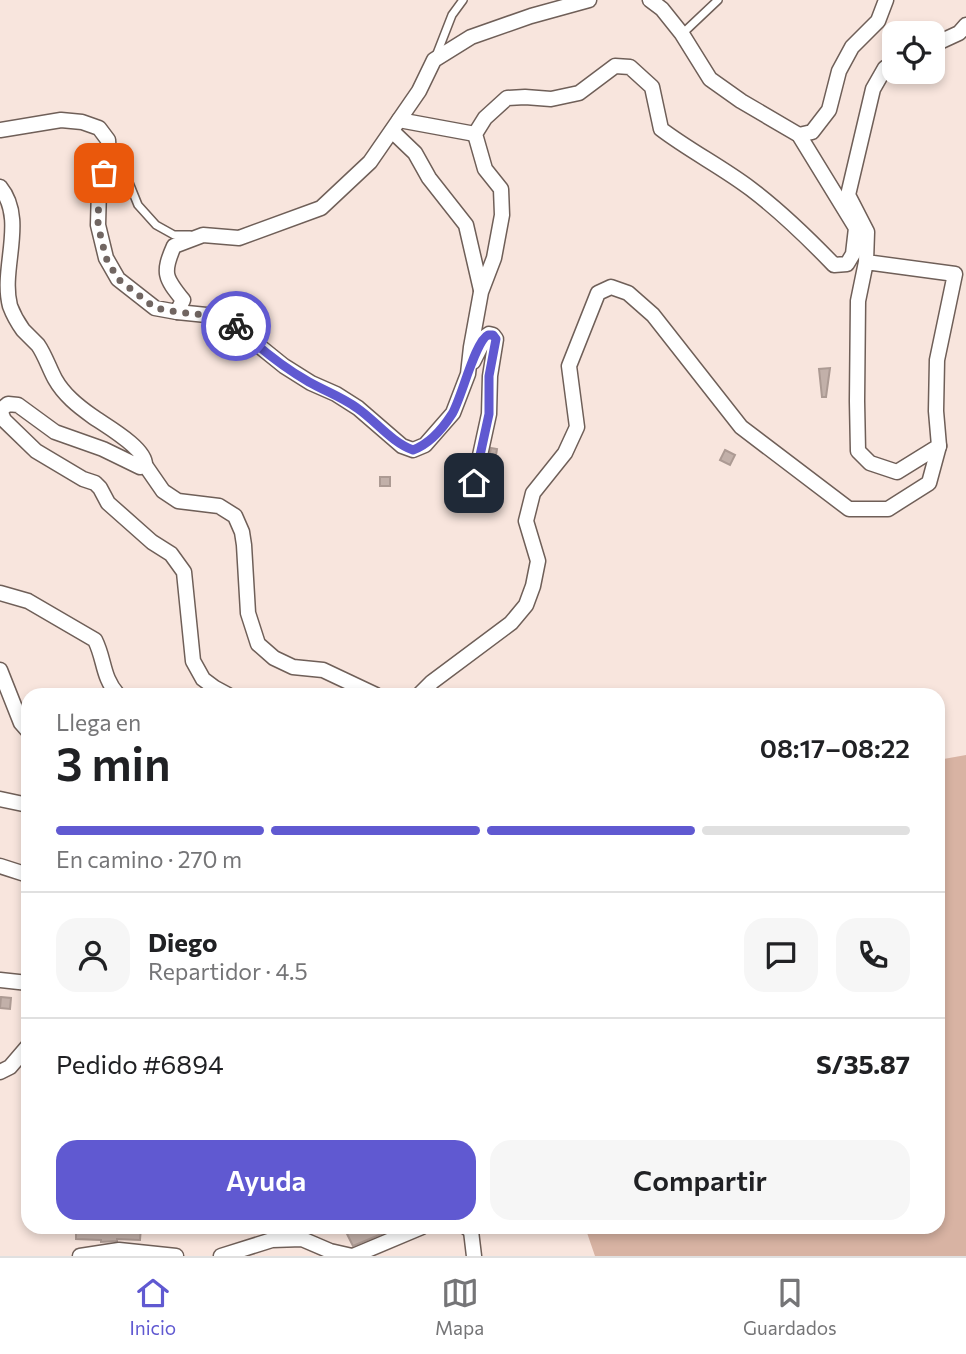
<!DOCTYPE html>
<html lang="es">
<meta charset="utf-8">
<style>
body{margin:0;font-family:Commissioner,sans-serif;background:#f6f6f6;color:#202124;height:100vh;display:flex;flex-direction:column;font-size:26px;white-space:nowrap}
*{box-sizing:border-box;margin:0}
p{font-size:23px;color:#757577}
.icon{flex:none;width:38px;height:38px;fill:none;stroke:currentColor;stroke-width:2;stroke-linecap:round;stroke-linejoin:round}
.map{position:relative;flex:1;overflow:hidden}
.sheet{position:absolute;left:21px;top:688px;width:924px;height:546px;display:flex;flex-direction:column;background:#fff;border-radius:21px;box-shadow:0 4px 10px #0003}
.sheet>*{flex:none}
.controls{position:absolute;left:882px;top:21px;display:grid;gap:14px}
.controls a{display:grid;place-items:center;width:63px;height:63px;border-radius:14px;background:#fff;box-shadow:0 4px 10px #0003;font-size:35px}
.pin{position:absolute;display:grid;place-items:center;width:60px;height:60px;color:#fff;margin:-30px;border-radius:14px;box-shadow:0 4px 10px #0006}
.courier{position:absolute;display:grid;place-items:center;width:70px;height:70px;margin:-35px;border:5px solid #6059d1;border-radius:50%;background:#fff;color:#222;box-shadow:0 2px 9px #0007}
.summary em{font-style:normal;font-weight:600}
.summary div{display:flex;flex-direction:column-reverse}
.summary{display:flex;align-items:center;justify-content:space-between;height:119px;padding:0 35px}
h1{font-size:46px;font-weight:600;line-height:52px}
.bar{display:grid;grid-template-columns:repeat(4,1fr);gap:10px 7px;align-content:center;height:84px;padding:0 35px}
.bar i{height:9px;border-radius:5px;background:#e0e0e0}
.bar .current{background:#6059d1}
.bar p{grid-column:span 4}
.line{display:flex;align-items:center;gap:18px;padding:0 35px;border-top:2px solid #e0e0e0}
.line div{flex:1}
.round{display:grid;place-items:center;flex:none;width:74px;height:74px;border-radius:21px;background:#f6f6f6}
.action{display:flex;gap:14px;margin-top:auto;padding:14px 35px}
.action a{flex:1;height:80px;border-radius:21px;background:#6059d1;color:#fff;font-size:28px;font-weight:600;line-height:80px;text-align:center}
.action a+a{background:#f6f6f6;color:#202124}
.tab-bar{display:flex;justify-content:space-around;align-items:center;height:98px;border-top:2px solid #e0e0e0;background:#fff;font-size:19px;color:#757577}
.tab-bar a{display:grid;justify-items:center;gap:4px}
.tab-bar .current{color:#6059d1}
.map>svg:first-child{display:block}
.green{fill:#d8b3a3}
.building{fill:#c2b0a9;stroke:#ac9a93;stroke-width:2}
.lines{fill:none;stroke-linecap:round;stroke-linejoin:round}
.lane-casing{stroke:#6f5f58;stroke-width:10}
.street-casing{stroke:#6f5f58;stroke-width:17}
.lane{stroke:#fff;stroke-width:7}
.street{stroke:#fff;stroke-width:14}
.done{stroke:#716662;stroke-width:7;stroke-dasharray:0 12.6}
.route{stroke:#6059d1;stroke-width:9}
</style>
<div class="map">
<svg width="966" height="1256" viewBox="0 0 966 1256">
<rect width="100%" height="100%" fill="#f8e5dd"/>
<path class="green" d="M966 755V1256H595L585 1227H938V760Z"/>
<g class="building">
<path d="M830 368 826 397H822L819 369Z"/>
<path d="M491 448 497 449 494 467H498L497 477H485Z"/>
<path d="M725 450 735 455 730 465 720 460Z"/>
<rect x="380" y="477" width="10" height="9"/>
<path d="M1 997 11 998 10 1009 0 1008Z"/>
<path d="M76 1227H141L140 1240 117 1239V1241L101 1242V1240L76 1239Z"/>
<path d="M361 1227H398L353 1246 347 1234Z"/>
</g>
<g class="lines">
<defs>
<g id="lane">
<path d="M682 34 718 0"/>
<path d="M436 56 452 15 463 0"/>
<path d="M112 147 121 163 138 205 156 225 174 235H190"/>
</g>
<g id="street">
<path d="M933 45 959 33 966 25"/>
<path d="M399 120 475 134"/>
<path d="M0 130 61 120 82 122 99 128 108 140 109 156 99 189 98 225 106 258 118 279 155 308 177 312 183 300C165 278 162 273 174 246L203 235 239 238 321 208 370 162 419 91 434 60 471 37 531 16 589 0"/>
<path d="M392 131 415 153 429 178 466 225 481 290"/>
<path d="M799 135 812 132 829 110 839 71 852 47 878 21 886 0"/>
<path d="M0 187C27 220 0 268 10 306 13 314 18 323 23 330 28 335 33 340 38 345 45 355 49 368 55 379 64 395 78 406 92 416 106 426 146 448 145 465L140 467 103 449 55 432 18 405 8 404 3 408 1 413 4 420 36 451 83 479 95 483 100 488 108 503 152 542 171 554 184 572 193 661 203 679 215 688 228 695"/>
<path d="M866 262 955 274 937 360 936 411 939 446 897 472 870 463 858 451 857 401 858 301 866 262 867 232 848 195 873 89 885 68 894 63"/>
<path d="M177 312 226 317 243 333 284 366 311 383 336 394 358 408 402 446 413 450 425 445 453 413 468 374 471 347 481 292 494 258 502 215 501 189 485 169 475 134 485 118 507 98 525 97 551 99 579 93 615 66 630 67 652 87 661 129C690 151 722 167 751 189 780 211 809 239 834 265L847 264 853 254 856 228 799 135 741 101 710 79 682 34 662 9 650 0"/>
<path d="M473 362 486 336 489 334 493 335 496 339 490 376 489 414 474 483"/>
<path d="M145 465 163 491 178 501 219 506 235 516 242 532 244 545 248 613 258 644 274 658 293 667 323 670 376 695"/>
<path d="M0 593 28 601 95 640C105 660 102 677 118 695"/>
<path d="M0 670 21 723 28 731"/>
<path d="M419 695 432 682 511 623 526 605 533 586 538 561 526 521 533 493 565 453 577 427 569 366 598 293 611 287 628 293 653 315 741 427 849 509H888L929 483 939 446"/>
<path d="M0 799 28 805"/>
<path d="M0 866 28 875"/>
<path d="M0 980 28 983"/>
<path d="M0 1072 10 1067 28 1046"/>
<path d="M466 1227 471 1231 474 1256"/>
<path d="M80 1256 119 1250 176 1256"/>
<path d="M221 1256 272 1240 302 1239 330 1251 352 1256"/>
<path d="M353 1256 422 1227"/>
</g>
</defs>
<use href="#lane" class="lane-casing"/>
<use href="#street" class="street-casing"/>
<use href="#lane" class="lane"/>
<use href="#street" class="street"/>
</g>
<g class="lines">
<path class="done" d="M104 173 99 189 98 225 106 258 118 279 155 308 177 312 226 317 236 326"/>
<path class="route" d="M236 326C258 347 283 367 309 382 325 391 342 397 357 408 376 421 391 442 413 450 429 444 443 428 452 414 461 400 475 341 488 335 490 335 491 335 493 335L496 339 489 376V414L474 483"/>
</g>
</svg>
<div class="controls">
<a><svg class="icon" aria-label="locate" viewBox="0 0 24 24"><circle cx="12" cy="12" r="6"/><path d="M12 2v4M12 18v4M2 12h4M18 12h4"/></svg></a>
</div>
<div class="pin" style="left:104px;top:173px;background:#ea580c"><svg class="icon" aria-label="bag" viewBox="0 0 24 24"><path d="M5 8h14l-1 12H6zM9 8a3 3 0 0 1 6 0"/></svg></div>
<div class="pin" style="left:474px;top:483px;background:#1f2937"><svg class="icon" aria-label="home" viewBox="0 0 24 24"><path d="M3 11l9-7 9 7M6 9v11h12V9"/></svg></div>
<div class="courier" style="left:236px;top:326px"><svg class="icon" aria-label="bike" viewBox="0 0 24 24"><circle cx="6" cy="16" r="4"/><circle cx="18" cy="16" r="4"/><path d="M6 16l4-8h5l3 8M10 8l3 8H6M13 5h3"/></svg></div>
<section class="sheet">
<div class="summary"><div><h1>3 min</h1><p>Llega en</p></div><em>08:17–08:22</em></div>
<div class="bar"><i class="current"></i><i class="current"></i><i class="current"></i><i></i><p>En camino · 270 m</p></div>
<div class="line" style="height:126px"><a class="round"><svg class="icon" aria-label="person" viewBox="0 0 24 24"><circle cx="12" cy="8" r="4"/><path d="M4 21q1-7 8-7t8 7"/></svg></a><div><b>Diego</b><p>Repartidor · 4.5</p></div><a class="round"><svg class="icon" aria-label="chat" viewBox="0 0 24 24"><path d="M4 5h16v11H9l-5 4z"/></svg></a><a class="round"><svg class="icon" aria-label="phone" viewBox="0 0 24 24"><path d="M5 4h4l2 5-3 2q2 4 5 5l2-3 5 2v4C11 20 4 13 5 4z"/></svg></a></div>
<div class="line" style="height:91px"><div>Pedido #6894</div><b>S/35.87</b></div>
<div class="action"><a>Ayuda</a><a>Compartir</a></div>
</section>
</div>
<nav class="tab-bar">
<a class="current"><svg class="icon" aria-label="home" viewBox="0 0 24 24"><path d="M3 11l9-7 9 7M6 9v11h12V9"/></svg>Inicio</a>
<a><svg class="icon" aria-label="map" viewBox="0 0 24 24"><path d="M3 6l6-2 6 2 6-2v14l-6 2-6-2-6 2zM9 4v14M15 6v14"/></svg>Mapa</a>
<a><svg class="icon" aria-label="saved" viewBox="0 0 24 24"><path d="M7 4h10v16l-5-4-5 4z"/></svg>Guardados</a>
</nav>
